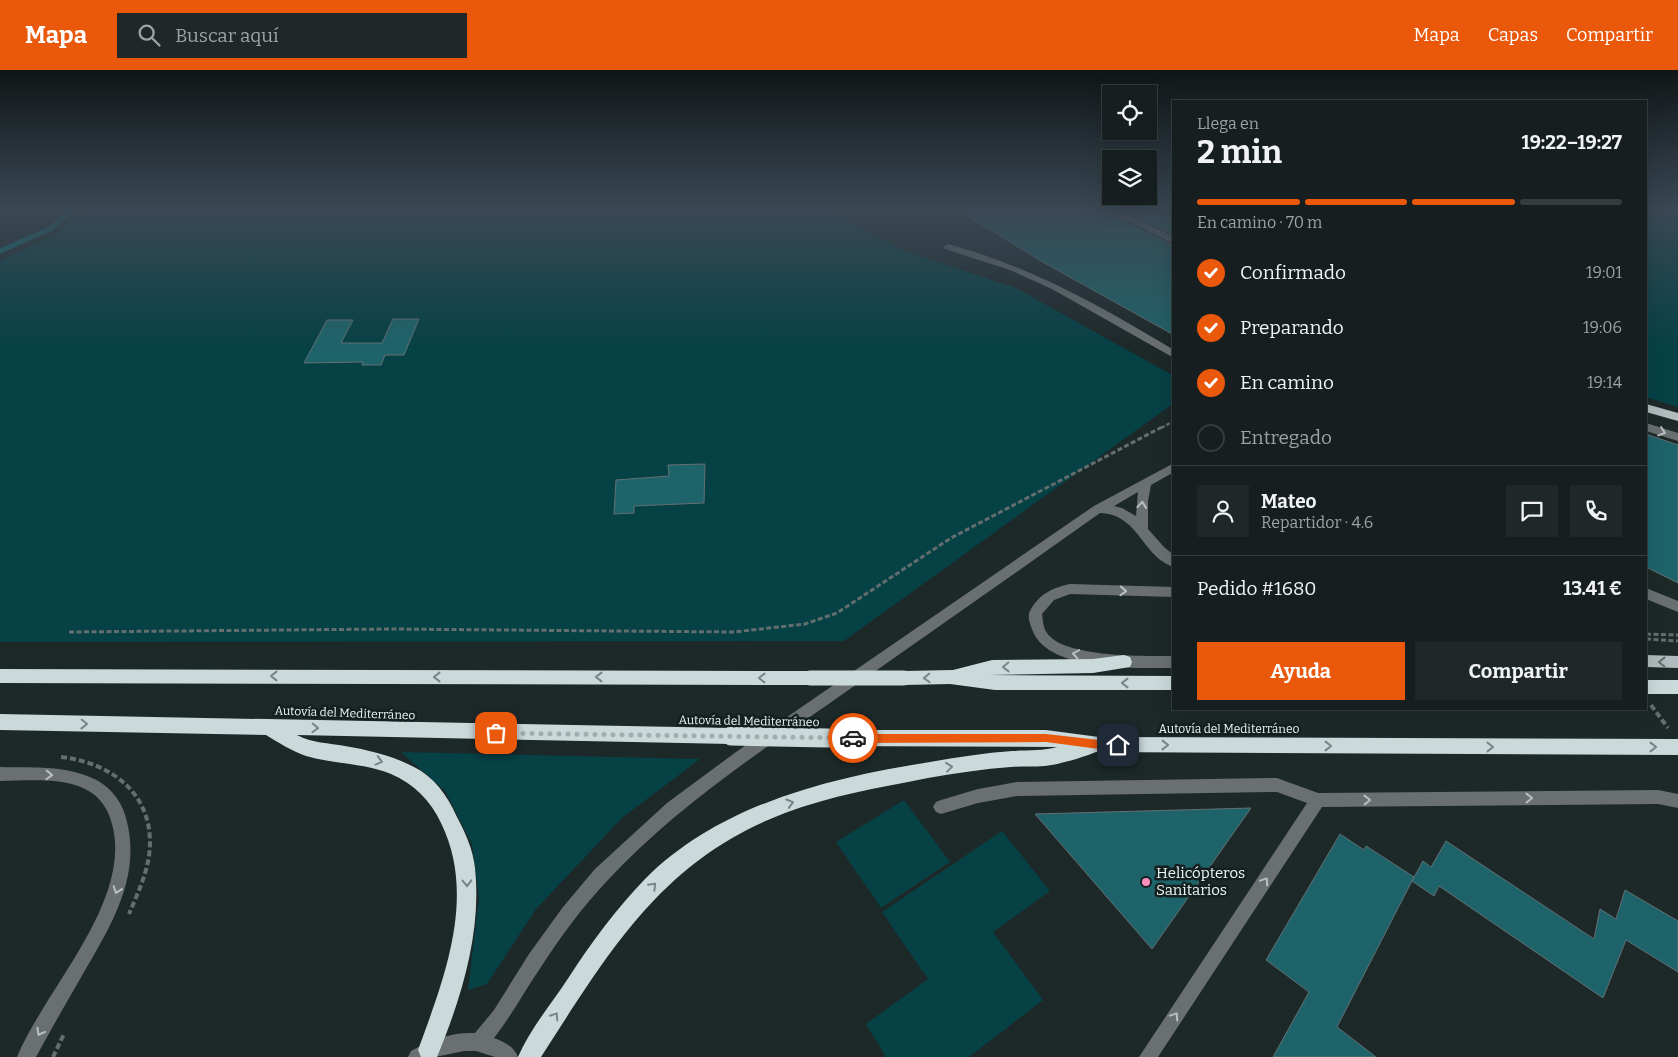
<!DOCTYPE html>
<html lang="es">
<meta charset="utf-8">
<style>
body{margin:0;font-family:Bitter,serif;background:#1f2728;color:#f1f3f6;height:100vh;display:flex;flex-direction:column;font-size:19px;white-space:nowrap}
*{box-sizing:border-box;margin:0}
p{font-size:16px;color:#9ea2a4}
.icon{flex:none;width:28px;height:28px;fill:none;stroke:currentColor;stroke-width:2;stroke-linecap:round;stroke-linejoin:round}
.map{position:relative;flex:1;overflow:hidden}
.side{position:absolute;left:1172px;top:30px;width:475px;height:610px;display:flex;flex-direction:column;background:#161e1f;border-radius:0px;box-shadow:0 5px 20px #0002,0 0 0 1px #353c3d}
.side>*{flex:none}
.tools{position:absolute;left:1102px;top:15px;display:grid;gap:10px}
.tools a{display:grid;place-items:center;width:55px;height:55px;border-radius:0px;background:#161e1f;box-shadow:0 5px 20px #0002,0 0 0 1px #353c3d;font-size:25px}
.pin{position:absolute;display:grid;place-items:center;width:42px;height:42px;color:#fff;margin:-21px;border-radius:10px;box-shadow:0 2px 8px #0006}
.courier{position:absolute;display:grid;place-items:center;width:50px;height:50px;margin:-25px;border:4px solid #ea580c;border-radius:50%;background:#fff;color:#222;box-shadow:0 1px 6px #0007}
.head em{font-style:normal;font-weight:700}
.head div{display:flex;flex-direction:column-reverse}
.head{display:flex;align-items:center;justify-content:space-between;height:85px;padding:0 25px}
h1{font-size:32px;font-weight:700;line-height:38px}
.bar{display:grid;grid-template-columns:repeat(4,1fr);gap:8px 5px;align-content:center;height:60px;padding:0 25px}
.bar i{height:6px;border-radius:4px;background:#353c3d}
.bar .current{background:#ea580c}
.bar p{grid-column:span 4}
.line{display:flex;align-items:center;gap:12px;padding:0 25px;border-top:1px solid #353c3d}
.line div{flex:1}
.round{display:grid;place-items:center;flex:none;width:52px;height:52px;border-radius:0px;background:#1f2728}
ol{padding:0 25px;list-style:none}
li{display:flex;align-items:center;gap:15px;height:55px}
li p{margin-inline-start:auto}
li .icon{padding:5px;border-radius:50%;background:#ea580c;color:#fff;stroke-width:4}
li:last-child{color:#9ea2a4}
li i{width:28px;height:28px;border:2px solid #353c3d;border-radius:50%}
.action{display:flex;gap:10px;margin-top:auto;padding:10px 25px}
.action a{flex:1;height:58px;border-radius:0px;background:#ea580c;color:#fff;font-size:20px;font-weight:700;line-height:58px;text-align:center}
.action a+a{background:#1f2728;color:#f1f3f6}
header{display:flex;align-items:center;gap:30px;box-sizing:border-box;height:70px;padding:0 25px;background:#ea580c;color:#fff}
header strong{font-size:24px}
nav{display:flex;gap:28px;margin-inline-start:auto;font-size:18px}
.search{width:350px;height:45px;background:#1f2728;display:flex;align-items:center;gap:12px;box-sizing:border-box;padding:0 18px;border-radius:0px;color:#9ea2a4;font-size:19px}
.map>svg:first-child{display:block}
.green{fill:#064146}
.lines{fill:none;stroke-linecap:round;stroke-linejoin:round}
.stream{stroke:#057a83;stroke-width:5}
.building{fill:#1f636a;stroke:#637072}
.path-far2{stroke:#646e6f;stroke-width:2.5;stroke-dasharray:4 2;stroke-linecap:butt}
.path-far1{stroke:#646e6f;stroke-width:3;stroke-dasharray:5 2.5;stroke-linecap:butt}
.path{stroke:#646e6f;stroke-width:4;stroke-dasharray:6 3;stroke-linecap:butt}
.minor{fill:#6a7071;fill-rule:evenodd}
.major{fill:#afbbbc;fill-rule:evenodd}
.highway{fill:#cad9da;fill-rule:evenodd}
.highway-bridge-far1{stroke:#cad9da;stroke-width:15}
.highway-bridge{stroke:#cad9da;stroke-width:19}
.oneway{stroke:#b9c0c0}
.oneway2{stroke:#626d6e}
.oneway3{stroke:#788586}
.route{fill:#ea580c}
.done{stroke:#a4adae;stroke-width:5;stroke-dasharray:0 9}
.poi-dot{fill:#fe8ebd;stroke:#141f20;stroke-width:2}
.labels{text-anchor:middle;dominant-baseline:central;stroke-width:5;stroke-linejoin:round;paint-order:stroke}
.street-label{font-size:12px;fill:#edf5f5;stroke:#141f20}
.near-poi-label{font-size:15px;fill:#edf5f5;stroke:#141f20;text-anchor:start}
</style>
<header>
<strong>Mapa</strong>
<div class="search"><svg class="icon" aria-label="search" viewBox="0 0 24 24"><circle cx="10" cy="10" r="6"/><path d="M15 15l6 6"/></svg>Buscar aquí</div>
<nav><a>Mapa</a><a>Capas</a><a>Compartir</a></nav>
</header>
<div class="map">
<svg width="1678" height="987" viewBox="0 0 1678 987">
<rect width="100%" height="100%" fill="#1d2829"/>
<g class="green">
<path d="M85 140H828L905 181 1016 218 1174 306V333L844 571 0 572V191L52 166Z"/>
<path d="M1646 140H1678V337L1646 327Z"/>
<path d="M401 682 700 689 622 748 536 839 487 914 468 920 479 828 472 774 445 721Z"/>
<path d="M904 730 950 792 881 838 836 772Z"/>
<path d="M1002 761 1050 821 993 862 1043 930 969 987H886L866 954 928 909 882 842Z"/>
</g>
<g class="lines">
<path class="stream" d="M0 181 50 159 72 140"/>
</g>
<g class="building">
<path d="M958 140H1109L1111 145 1174 176V265L1041 191Z"/>
<path d="M1124 140H1174V165Z"/>
<path d="M393 249H419L404 285H385L381 295H362L363 292 304 293 327 250H353L341 273H382Z"/>
<path d="M1646 364 1678 375V513L1646 497Z"/>
<path d="M705 394 704 433 634 436V443L614 444 616 410 669 406 668 395Z"/>
<path d="M1251 738 1152 879 1035 744Z"/>
<path d="M1340 764 1364 780 1366 776 1414 807 1337 957 1376 987H1273L1309 922 1266 890Z"/>
<path d="M1446 771 1594 869 1600 839 1616 849 1625 820 1678 851V902L1626 870 1603 928 1439 816 1434 826 1412 811 1423 791 1431 797Z"/>
</g>
<g class="lines">
<path class="path-far2" d="M1161 358 1174 351"/>
<g class="path-far1">
<path d="M69 562 390 559 734 562 805 554 837 543 951 468 1164 356"/>
<path d="M1646 564 1678 565"/>
<path d="M1646 569 1678 571"/>
</g>
<g class="path">
<path d="M1651 635 1668 658"/>
<path d="M61 687C114 693 157 727 149 786 146 806 137 825 129 844"/>
<path d="M53 987 64 964"/>
</g>
<g class="minor">
<path d="M1111 140H1120L1174 167V174L1112 143Z"/>
<path d="M948 174C1030 196 1102 237 1174 280V288L1052 219 1010 200 945 179 943 177Z"/>
<path d="M1646 353 1678 363V371L1646 361Z"/>
<path d="M1174 393V402L1151 415 1148 431V459L1164 477 1174 485V497C1142 487 1139 444 1100 443 1010 507 920 570 830 633 752 687 673 740 608 810 583 836 561 866 541 897 525 920 512 945 494 968 504 972 514 976 518 987H495L476 981H464L435 987H408L411 981C431 970 451 962 475 963L494 940 529 884 563 837 595 799 667 733 736 682 1094 436ZM1138 422 1136 446 1122 438 1114 436Z"/>
<path d="M1070 514 1174 517V527L1070 524 1054 530 1042 544C1043 550 1043 558 1047 563 1064 588 1146 586 1174 586V598C1138 598 1046 602 1032 559 1030 554 1027 546 1030 541 1039 524 1052 518 1070 514Z"/>
<path d="M1646 518 1678 531V542L1646 529Z"/>
<path d="M0 697C30 698 61 695 90 707 108 714 121 729 126 748 143 809 108 860 79 911 64 936 50 962 36 987H17C45 919 133 831 112 754 108 738 99 725 83 718 58 707 26 711 0 711Z"/>
<path d="M1277 708 1318 723 1658 720 1678 724V738L1658 734 1322 737 1158 987H1139L1307 733 1277 722 1017 726 978 733 941 744 936 742 933 737 936 732 941 730 978 719 1017 712Z"/>
</g>
<g class="major">
<path d="M1646 334 1678 343V351L1646 342Z"/>
<path d="M1646 585 1678 586V598L1646 597Z"/>
</g>
<g class="highway">
<path d="M1124 585 1130 587 1132 592 1130 597 1093 603 988 605 1174 606V620H995L950 614 904 615 898 613 896 608 898 603 904 601 953 600 992 590 1093 589Z"/>
<path d="M0 599 810 601 816 603 818 608 816 613 810 615 0 613Z"/>
<rect x="1646" y="610" width="32" height="14"/>
<path d="M0 644 731 658 737 661 740 666 737 671 731 674 297 665C312 673 329 673 345 676 369 680 393 686 414 697 434 707 447 725 456 745 465 762 473 779 475 798 482 862 461 929 437 987H421L418 980C444 909 477 826 441 753 431 731 414 714 391 704 364 693 334 694 306 686 292 681 279 673 266 665L0 660Z"/>
<path d="M828 660H1046L1099 667 1678 669V685L1096 682C1081 688 1061 694 1045 696 1034 697 1022 696 1011 697 984 699 955 703 928 708 882 717 829 726 785 743 661 790 609 882 541 987H518C530 959 552 933 569 907 591 873 616 839 645 809 720 734 829 708 930 692 957 687 985 683 1012 681 1028 680 1042 681 1057 677L828 676 822 673 819 668 822 663Z"/>
</g>
<path class="highway-bridge-far1" d="M810 608H904"/>
<path class="highway-bridge" d="M731 666 828 668"/>
</g>
<defs><path id="oneway-chevron" d="M-2-3.5L2.5 0L-2 3.5" fill="none" stroke-width="1.6" stroke-linecap="round" stroke-linejoin="round" transform="scale(1.25)"/></defs>
<g class="oneway">
<use href="#oneway-chevron" transform="translate(1662 362) rotate(19)"/>
<use href="#oneway-chevron" transform="translate(1142 435) rotate(-85)"/>
<use href="#oneway-chevron" transform="translate(1123 521) rotate(2)"/>
<use href="#oneway-chevron" transform="translate(1076 584) rotate(-170)"/>
<use href="#oneway-chevron" transform="translate(49 705) rotate(2)"/>
<use href="#oneway-chevron" transform="translate(1529 728) rotate(-1)"/>
<use href="#oneway-chevron" transform="translate(1367 730) rotate(-1)"/>
<use href="#oneway-chevron" transform="translate(1265 811) rotate(-56)"/>
<use href="#oneway-chevron" transform="translate(117 820) rotate(109)"/>
<use href="#oneway-chevron" transform="translate(1175 946) rotate(-56)"/>
<use href="#oneway-chevron" transform="translate(40 962) rotate(119)"/>
</g>
<use class="oneway2" href="#oneway-chevron" transform="translate(1662 592) rotate(-179)"/>
<g class="oneway3">
<use href="#oneway-chevron" transform="translate(1006 597) rotate(179)"/>
<use href="#oneway-chevron" transform="translate(274 606) rotate(-180)"/>
<use href="#oneway-chevron" transform="translate(437 607) rotate(-180)"/>
<use href="#oneway-chevron" transform="translate(599 607) rotate(-180)"/>
<use href="#oneway-chevron" transform="translate(762 608) rotate(-180)"/>
<use href="#oneway-chevron" transform="translate(927 608) rotate(178)"/>
<use href="#oneway-chevron" transform="translate(1125 613) rotate(-180)"/>
<use href="#oneway-chevron" transform="translate(84 654) rotate(1)"/>
<use href="#oneway-chevron" transform="translate(315 658) rotate(2)"/>
<use href="#oneway-chevron" transform="translate(1165 675)"/>
<use href="#oneway-chevron" transform="translate(1328 676)"/>
<use href="#oneway-chevron" transform="translate(1490 677)"/>
<use href="#oneway-chevron" transform="translate(1653 677)"/>
<use href="#oneway-chevron" transform="translate(379 691) rotate(15)"/>
<use href="#oneway-chevron" transform="translate(949 697) rotate(-7)"/>
<use href="#oneway-chevron" transform="translate(790 733) rotate(-17)"/>
<use href="#oneway-chevron" transform="translate(467 813) rotate(89)"/>
<use href="#oneway-chevron" transform="translate(653 816) rotate(-45)"/>
<use href="#oneway-chevron" transform="translate(555 946) rotate(-57)"/>
</g>
<linearGradient id="sky" x2="0" y2="1"><stop stop-color="#101617"/><stop offset="0.5" stop-color="#3a4854"/><stop offset="1" stop-color="#3a4854" stop-opacity="0"/></linearGradient>
<rect width="1678" height="278" fill="url(#sky)"/>
<path class="route" d="M853 664H1046L1099 670H1118L1123 675 1118 679H1099L1046 672 853 673 849 668Z"/>
<g class="lines">
<path class="done" d="M496 663 853 668"/>
</g>
<circle class="poi-dot" cx="1146" cy="812" r="5"/>
<g class="labels">
<g class="street-label">
<text transform="translate(345 643) rotate(2)">Autovía del Mediterráneo</text>
<text transform="translate(749 651) rotate(1)">Autovía del Mediterráneo</text>
<text x="1229" y="659">Autovía del Mediterráneo</text>
</g>
<g class="near-poi-label">
<text x="1156" y="803">Helicópteros<tspan x="1156" dy="17">Sanitarios</tspan></text>
</g>
</g>
</svg>
<div class="tools">
<a><svg class="icon" aria-label="locate" viewBox="0 0 24 24"><circle cx="12" cy="12" r="6"/><path d="M12 2v4M12 18v4M2 12h4M18 12h4"/></svg></a>
<a><svg class="icon" aria-label="layers" viewBox="0 0 24 24"><path d="M12 4l9 5-9 5-9-5zM3 14l9 5 9-5"/></svg></a>
</div>
<div class="pin" style="left:496px;top:663px;background:#ea580c"><svg class="icon" aria-label="bag" viewBox="0 0 24 24"><path d="M5 8h14l-1 12H6zM9 8a3 3 0 0 1 6 0"/></svg></div>
<div class="pin" style="left:1118px;top:675px;background:#1f2937"><svg class="icon" aria-label="home" viewBox="0 0 24 24"><path d="M3 11l9-7 9 7M6 9v11h12V9"/></svg></div>
<div class="courier" style="left:853px;top:668px"><svg class="icon" aria-label="car" viewBox="0 0 24 24"><path d="M5 17H2v-5l4-1 3-4h7l3 4 3 1v5h-3M9 17h6M6 11h13"/><circle cx="7" cy="17" r="2"/><circle cx="17" cy="17" r="2"/></svg></div>
<section class="side">
<div class="head"><div><h1>2 min</h1><p>Llega en</p></div><em>19:22–19:27</em></div>
<div class="bar"><i class="current"></i><i class="current"></i><i class="current"></i><i></i><p>En camino · 70 m</p></div>
<ol>
<li><svg class="icon" aria-label="check" viewBox="0 0 24 24"><path d="M5 12l5 5 9-10"/></svg>Confirmado<p>19:01</p></li>
<li><svg class="icon" aria-label="check" viewBox="0 0 24 24"><path d="M5 12l5 5 9-10"/></svg>Preparando<p>19:06</p></li>
<li><svg class="icon" aria-label="check" viewBox="0 0 24 24"><path d="M5 12l5 5 9-10"/></svg>En camino<p>19:14</p></li>
<li><i></i>Entregado</li>
</ol>
<div class="line" style="height:90px"><a class="round"><svg class="icon" aria-label="person" viewBox="0 0 24 24"><circle cx="12" cy="8" r="4"/><path d="M4 21q1-7 8-7t8 7"/></svg></a><div><b>Mateo</b><p>Repartidor · 4.6</p></div><a class="round"><svg class="icon" aria-label="chat" viewBox="0 0 24 24"><path d="M4 5h16v11H9l-5 4z"/></svg></a><a class="round"><svg class="icon" aria-label="phone" viewBox="0 0 24 24"><path d="M5 4h4l2 5-3 2q2 4 5 5l2-3 5 2v4C11 20 4 13 5 4z"/></svg></a></div>
<div class="line" style="height:65px"><div>Pedido #1680</div><b>13.41 €</b></div>
<div class="action"><a>Ayuda</a><a>Compartir</a></div>
</section>
</div>
